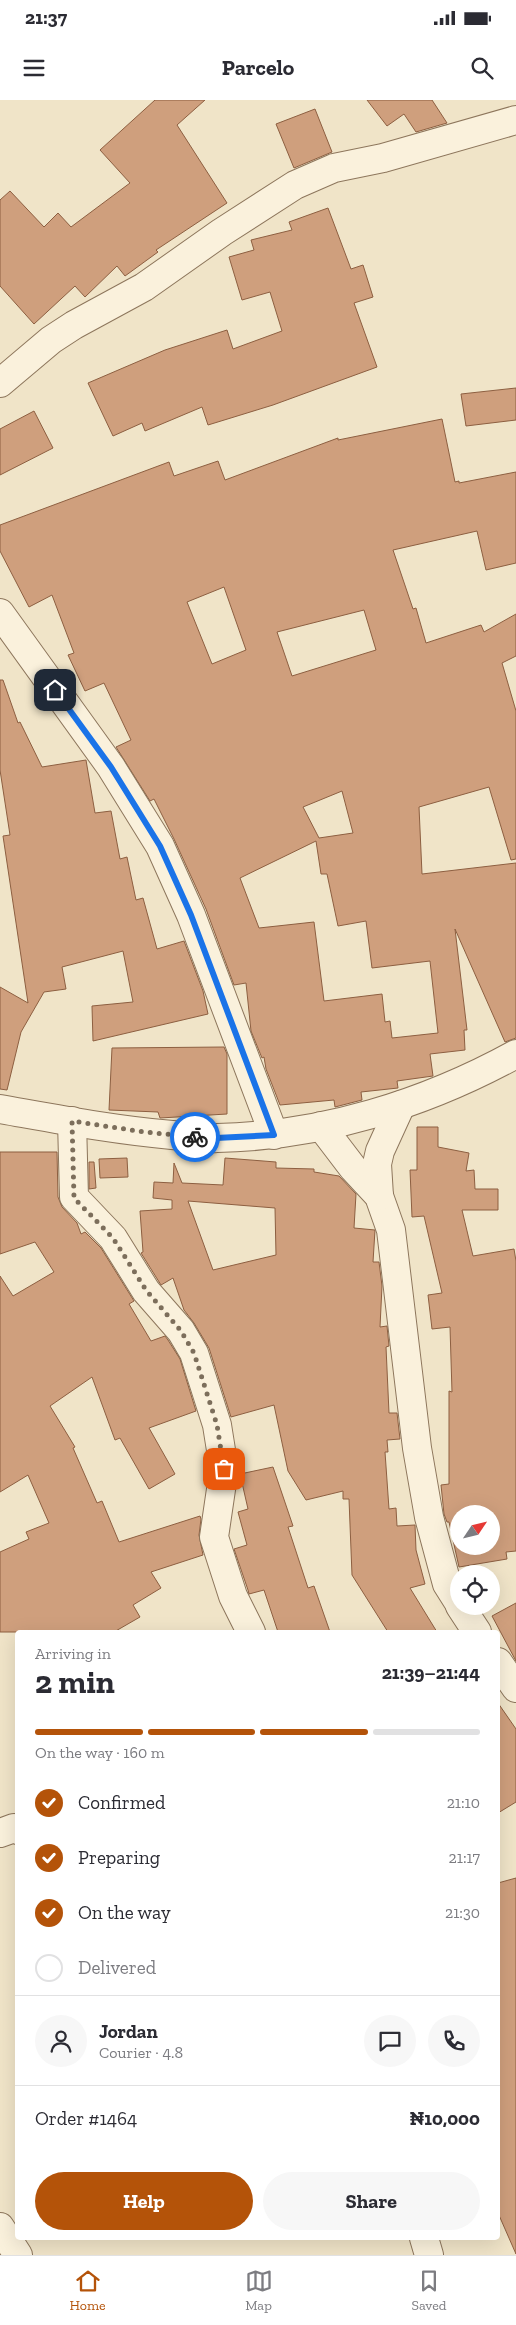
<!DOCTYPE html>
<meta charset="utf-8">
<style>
body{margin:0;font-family:"Zilla Slab",serif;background:#f7f7f7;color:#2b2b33;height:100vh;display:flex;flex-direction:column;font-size:19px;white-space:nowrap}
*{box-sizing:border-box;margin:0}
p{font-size:16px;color:#7c7c81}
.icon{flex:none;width:28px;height:28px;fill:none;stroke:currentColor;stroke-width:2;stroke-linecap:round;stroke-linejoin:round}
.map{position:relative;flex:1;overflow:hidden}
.details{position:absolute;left:15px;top:1530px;width:485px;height:610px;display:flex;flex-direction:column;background:#fff;border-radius:5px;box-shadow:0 5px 20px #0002}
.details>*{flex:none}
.needle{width:32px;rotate:55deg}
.tools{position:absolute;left:450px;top:1405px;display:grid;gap:10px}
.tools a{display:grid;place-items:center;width:50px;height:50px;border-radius:50%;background:#fff;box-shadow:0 5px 20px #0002;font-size:25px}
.pin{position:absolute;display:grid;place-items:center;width:42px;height:42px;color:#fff;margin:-21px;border-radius:10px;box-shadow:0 2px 8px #0006}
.courier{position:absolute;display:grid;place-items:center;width:50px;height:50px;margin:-25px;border:4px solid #1a73e8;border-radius:50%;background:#fff;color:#222;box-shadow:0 1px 6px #0007}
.overview em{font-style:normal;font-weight:800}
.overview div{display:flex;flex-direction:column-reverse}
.overview{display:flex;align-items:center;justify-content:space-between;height:85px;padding:0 20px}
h1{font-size:32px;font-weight:800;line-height:38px}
.bar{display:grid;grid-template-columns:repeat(4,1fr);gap:8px 5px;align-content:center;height:60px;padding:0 20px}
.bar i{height:6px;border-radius:4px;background:#e1e1e2}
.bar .current{background:#b45309}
.bar p{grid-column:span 4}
.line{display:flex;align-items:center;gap:12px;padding:0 20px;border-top:1px solid #e1e1e2}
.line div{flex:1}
.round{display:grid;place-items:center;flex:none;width:52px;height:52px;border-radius:26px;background:#f7f7f7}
ol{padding:0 20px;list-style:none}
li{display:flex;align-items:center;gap:15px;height:55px}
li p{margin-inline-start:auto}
li .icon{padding:5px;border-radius:50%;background:#b45309;color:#fff;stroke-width:4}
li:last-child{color:#7c7c81}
li i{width:28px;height:28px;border:2px solid #e1e1e2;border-radius:50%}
.action{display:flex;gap:10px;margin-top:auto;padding:10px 20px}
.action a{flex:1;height:58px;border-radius:30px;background:#b45309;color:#fff;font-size:20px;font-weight:800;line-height:58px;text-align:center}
.action a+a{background:#f7f7f7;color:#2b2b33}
.status{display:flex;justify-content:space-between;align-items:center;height:35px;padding:0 25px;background:#fff;direction:ltr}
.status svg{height:14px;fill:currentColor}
header{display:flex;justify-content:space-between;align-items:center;height:65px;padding:0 20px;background:#fff;font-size:22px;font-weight:800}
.tabs{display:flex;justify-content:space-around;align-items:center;height:70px;border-top:1px solid #e1e1e2;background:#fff;font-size:14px;color:#7c7c81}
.tabs a{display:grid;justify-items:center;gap:2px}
.tabs .current{color:#b45309}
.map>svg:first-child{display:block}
.building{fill:#cf9f7d;stroke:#8d5f41;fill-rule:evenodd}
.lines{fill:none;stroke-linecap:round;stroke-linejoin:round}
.minor-casing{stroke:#8d765c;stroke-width:30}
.minor{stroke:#faf1dc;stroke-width:28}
.done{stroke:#7c6e5b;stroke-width:5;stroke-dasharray:0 9}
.route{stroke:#1a73e8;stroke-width:6}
</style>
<div class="status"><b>21:37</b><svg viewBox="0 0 49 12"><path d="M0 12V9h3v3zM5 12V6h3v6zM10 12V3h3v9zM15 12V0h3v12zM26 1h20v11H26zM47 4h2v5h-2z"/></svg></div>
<header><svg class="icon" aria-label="menu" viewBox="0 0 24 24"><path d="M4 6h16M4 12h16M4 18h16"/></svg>Parcelo<svg class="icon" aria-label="search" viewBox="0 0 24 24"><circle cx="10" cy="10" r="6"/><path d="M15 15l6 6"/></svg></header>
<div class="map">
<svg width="516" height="2155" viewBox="0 0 516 2155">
<rect width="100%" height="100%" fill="#f0e4c8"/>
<g class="building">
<path d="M155 0H205L177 25 227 103 156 150 158 152 125 176 117 166 85 197 75 186 34 224 0 186V100L10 91 44 127 58 113 71 127 130 83 100 50Z"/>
<path d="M367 0H432L447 23 416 32 404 14 387 26Z"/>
<path d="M315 9 332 52 294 68 276 24Z"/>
<path d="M328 108 351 169 363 165 373 197 354 203 377 267 273 305 208 325 202 307 145 331 142 323 113 336 88 283 165 250 227 230 233 249 282 231 270 192 242 200 229 157 254 150 251 140 292 130 289 122Z"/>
<path d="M516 288V320L466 326 461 294Z"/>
<path d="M34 311 53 348 0 375V329Z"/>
<path d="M442 319 455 382 459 381V383L516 372V463L486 470 477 431 393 450 413 509 416 508 426 543 481 525 484 532 516 514V556L502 563 516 611V759L511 760 489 687 419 707 422 774 516 763V938L505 942 455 829 467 930H464L465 950 430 954 433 976 397 981 398 988 361 992 362 1000 335 1007 334 1000 280 1005 266 969 264 957 262 958 251 931 246 883 234 885 206 809 174 739 154 699 150 701 116 647 131 640 104 583 85 591 68 555 74 553 52 495 29 507 0 451V425L169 362 174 376 218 361 225 380 338 338V340ZM224 487 246 550 212 564 187 502ZM364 510 376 550 292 576 277 532ZM342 691 353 733 319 738 303 707ZM316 741 321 774H327L338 826 366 821 372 868 430 861 438 933 392 938 390 921 385 922 382 894 324 901 314 822 259 828 240 778Z"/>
<path d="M0 580H3L18 623 20 622 42 667 86 660 95 713 111 711 120 759 127 757 136 800 143 798 157 849 184 841 203 891 208 914 93 941 92 906 133 902 123 851 62 867 66 889 44 892 21 932 7 990 0 989V887L28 903 3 736 10 735 0 670Z"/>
<path d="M224 947 227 954V1014L160 1018 158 1012 109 1010 112 948Z"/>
<path d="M417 1027H438V1047L469 1053 466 1071 474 1070 475 1089H498V1110H462L473 1156 514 1149 516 1161V1451L506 1452 507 1459 459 1467 449 1422H447L444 1414 441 1385 449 1384V1291L452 1292 450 1227 432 1229 428 1195 442 1193 424 1116 412 1117 410 1070H417ZM459 1414H491V1446H459Z"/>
<path d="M0 1052H57L58 1097 62 1107 77 1123 81 1134 85 1132 101 1148 134 1201 129 1204 151 1241 165 1236 168 1240 180 1259 196 1311 149 1328 175 1374 149 1389 120 1338 115 1340 92 1277 50 1306 75 1347 73 1348 97 1403 102 1401 119 1442 200 1416 201 1419 199 1435 203 1455 151 1472 161 1488 133 1505 140 1517 114 1532H0V1452L29 1439 26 1432 49 1423 28 1375 0 1392V1176L13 1196 54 1172 35 1142 0 1154Z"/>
<path d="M127 1058 128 1077 100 1078 99 1059Z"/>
<path d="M225 1058 276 1062V1068L314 1069V1072L339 1076 356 1094 354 1128 375 1130 373 1162H379L382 1186 380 1227 387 1226 389 1246 386 1247 389 1313H397L400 1339 387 1340 388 1352H385L389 1409 396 1408 397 1426 415 1425 416 1450 425 1484 410 1488 437 1532H388L352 1475 349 1399H343V1391L306 1400 288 1371 274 1305 231 1317 209 1248 194 1223 184 1210 173 1178 161 1185 141 1153 143 1152 140 1111 172 1109V1100L153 1098 154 1082 173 1083 174 1063 182 1083 223 1085ZM188 1101 275 1108 276 1155 213 1170Z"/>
<path d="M89 1062H94L96 1088 89 1089Z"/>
<path d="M273 1367 293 1426 288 1427 308 1488 314 1486 330 1532H278L264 1490 249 1494 248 1490 234 1449 247 1445 238 1412 248 1409 240 1374Z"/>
<path d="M516 1503V1561L492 1516Z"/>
<path d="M498 1603 516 1629V1702L498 1713Z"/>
<path d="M516 1778V2154L498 2113V1783Z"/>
</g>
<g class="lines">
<defs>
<g id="minor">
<path d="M0 283 51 240 74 225 144 187 222 132 295 85 334 68 383 58 516 20"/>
<path d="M0 513 111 667 160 746 191 815 274 1035"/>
<path d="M0 1009C57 1019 114 1030 172 1035 187 1036 202 1039 217 1038 322 1036 425 1004 516 954"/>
<path d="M72 1021 74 1097 113 1138 146 1191 181 1231 194 1253 217 1325 224 1369 214 1437 233 1496 251 1532"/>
<path d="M321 1026 353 1068 379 1096 391 1130 417 1348 429 1417 447 1484 459 1503"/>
<path d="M379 1096 377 1064 380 1051 401 1005"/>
<path d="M460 1506 477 1532"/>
<path d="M498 1562 516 1588"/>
<path d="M0 1733 14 1728 18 1730"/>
<path d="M0 2127 18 2155"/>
<path d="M424 2138 429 2155"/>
</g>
</defs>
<use href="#minor" class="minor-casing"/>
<use href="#minor" class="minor"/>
</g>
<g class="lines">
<path class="done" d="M195 1037 144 1032 72 1021 74 1098 113 1138 146 1190 181 1231 194 1253 217 1325 224 1369"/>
<path class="route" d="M55 590 111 667 160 746 191 815 274 1035 216 1038 195 1037"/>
</g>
</svg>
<div class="tools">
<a><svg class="needle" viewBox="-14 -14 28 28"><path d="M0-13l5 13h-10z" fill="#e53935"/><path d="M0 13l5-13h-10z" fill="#7c7c81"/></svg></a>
<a><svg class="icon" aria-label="locate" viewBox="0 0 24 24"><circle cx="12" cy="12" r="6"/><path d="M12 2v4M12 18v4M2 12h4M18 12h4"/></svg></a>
</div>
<div class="pin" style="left:224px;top:1369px;background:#ea580c"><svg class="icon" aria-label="bag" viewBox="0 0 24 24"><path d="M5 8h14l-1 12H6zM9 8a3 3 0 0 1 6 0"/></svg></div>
<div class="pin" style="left:55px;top:590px;background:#1f2937"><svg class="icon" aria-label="home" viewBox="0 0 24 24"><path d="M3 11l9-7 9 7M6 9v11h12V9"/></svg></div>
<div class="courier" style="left:195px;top:1037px"><svg class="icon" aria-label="bike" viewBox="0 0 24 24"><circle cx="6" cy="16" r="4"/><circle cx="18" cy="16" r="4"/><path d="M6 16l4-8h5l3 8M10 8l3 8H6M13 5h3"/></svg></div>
<section class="details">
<div class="overview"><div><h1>2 min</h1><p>Arriving in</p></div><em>21:39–21:44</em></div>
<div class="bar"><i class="current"></i><i class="current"></i><i class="current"></i><i></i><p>On the way · 160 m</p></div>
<ol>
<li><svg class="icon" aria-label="check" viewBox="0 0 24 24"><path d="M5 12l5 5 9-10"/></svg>Confirmed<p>21:10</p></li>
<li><svg class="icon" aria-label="check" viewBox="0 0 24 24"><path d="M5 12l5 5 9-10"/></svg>Preparing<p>21:17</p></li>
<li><svg class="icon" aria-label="check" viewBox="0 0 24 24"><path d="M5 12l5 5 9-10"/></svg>On the way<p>21:30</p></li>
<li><i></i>Delivered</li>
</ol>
<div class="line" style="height:90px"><a class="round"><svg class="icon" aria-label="person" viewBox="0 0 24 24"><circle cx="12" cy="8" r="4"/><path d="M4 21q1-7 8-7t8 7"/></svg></a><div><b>Jordan</b><p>Courier · 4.8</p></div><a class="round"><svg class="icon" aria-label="chat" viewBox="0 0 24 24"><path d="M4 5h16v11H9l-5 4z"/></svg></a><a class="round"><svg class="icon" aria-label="phone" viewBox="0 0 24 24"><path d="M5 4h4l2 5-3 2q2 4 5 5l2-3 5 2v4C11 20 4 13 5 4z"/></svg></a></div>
<div class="line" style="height:65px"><div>Order #1464</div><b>₦10,000</b></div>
<div class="action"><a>Help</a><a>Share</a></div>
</section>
</div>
<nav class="tabs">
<a class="current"><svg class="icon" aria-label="home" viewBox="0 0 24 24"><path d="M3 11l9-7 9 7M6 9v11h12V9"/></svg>Home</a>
<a><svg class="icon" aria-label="map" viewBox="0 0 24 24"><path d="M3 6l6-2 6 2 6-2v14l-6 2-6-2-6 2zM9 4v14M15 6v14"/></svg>Map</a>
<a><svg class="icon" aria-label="saved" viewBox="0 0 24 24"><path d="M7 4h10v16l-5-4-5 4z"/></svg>Saved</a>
</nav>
